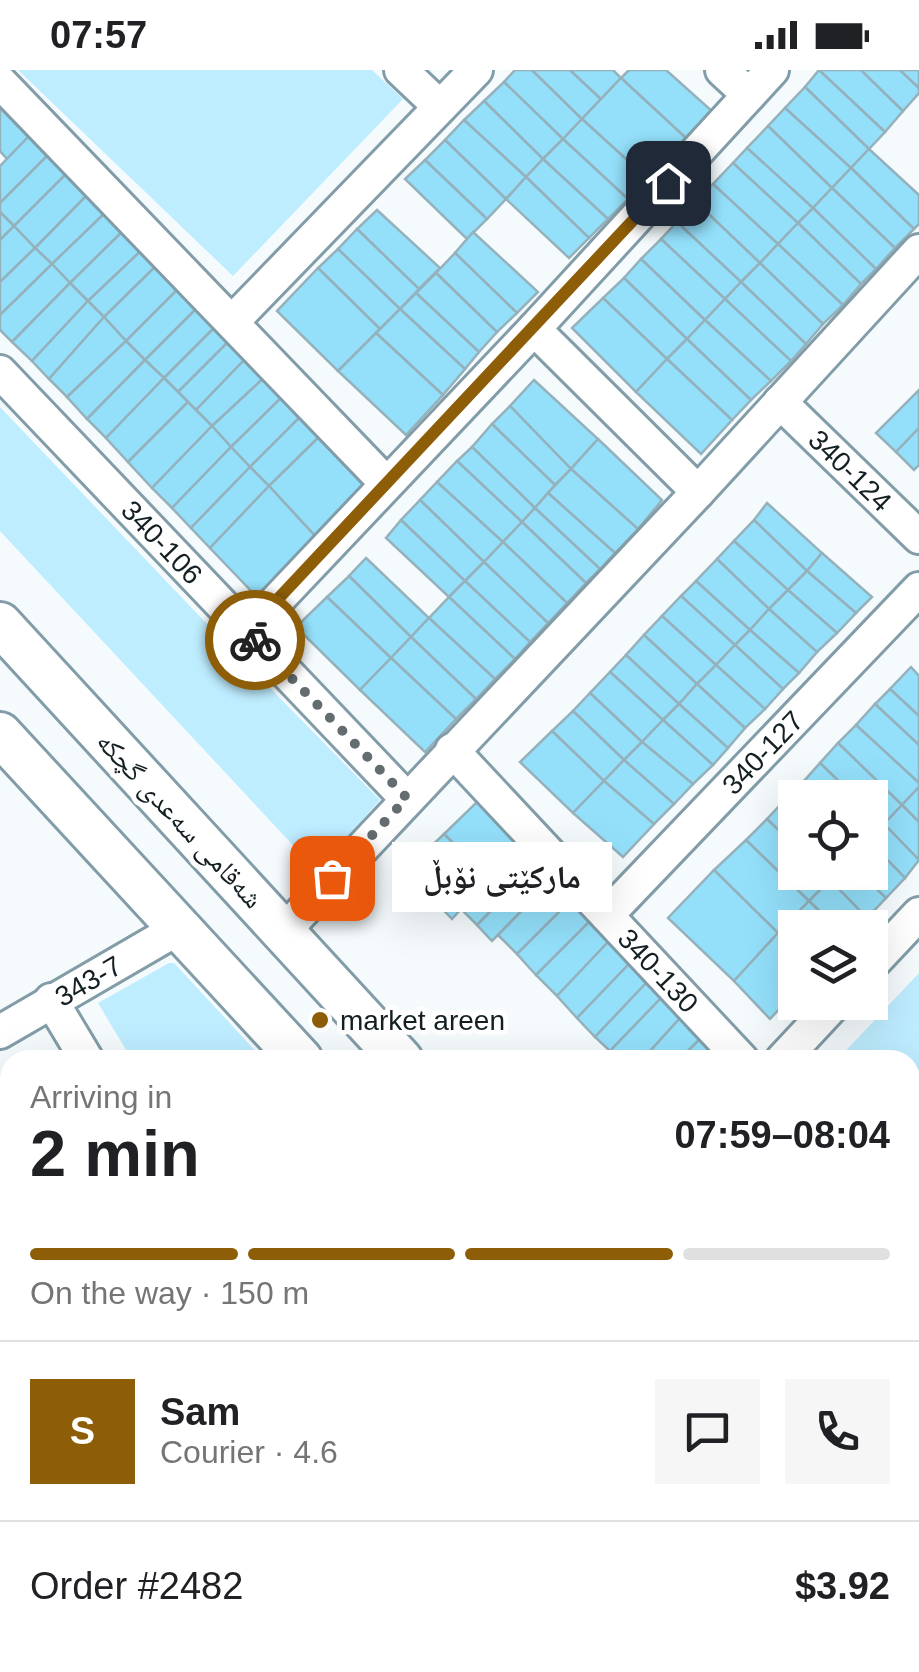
<!DOCTYPE html>
<meta charset="utf-8">
<style>
body{margin:0;font-family:Helvetica,"Noto Naskh Arabic",sans-serif;background:#f6f6f6;color:#202124;height:100vh;display:flex;flex-direction:column;font-size:38px;white-space:nowrap}
*{box-sizing:border-box;margin:0}
p{font-size:32px;color:#757577}
.icon{flex:none;width:55px;height:55px;fill:none;stroke:currentColor;stroke-width:2;stroke-linecap:round;stroke-linejoin:round}
.map{position:relative;flex:1;overflow:hidden}
.drawer{position:absolute;left:0px;top:980px;width:920px;height:622px;display:flex;flex-direction:column;background:#fff;border-radius:30px 30px 0 0;box-shadow:0 10px 40px #0002}
.drawer>*{flex:none}
.tools{position:absolute;left:778px;top:710px;display:grid;gap:20px}
.tools a{display:grid;place-items:center;width:110px;height:110px;border-radius:0px;background:#fff;box-shadow:0 10px 40px #0002;font-size:50px}
.pin{position:absolute;display:grid;place-items:center;width:85px;height:85px;color:#fff;margin:-42px;border-radius:20px;box-shadow:0 5px 15px #0006}
.courier{position:absolute;display:grid;place-items:center;width:100px;height:100px;margin:-50px;border:8px solid #8e5d08;border-radius:50%;background:#fff;color:#222;box-shadow:0 2px 12px #0007}
.bubble{position:absolute;height:70px;border-radius:0px;background:#fff;box-shadow:0 10px 40px #0002;font-size:32px;font-weight:700;line-height:70px;text-align:center}
.summary em{font-style:normal;font-weight:700}
.summary div{display:flex;flex-direction:column-reverse}
.summary{display:flex;align-items:center;justify-content:space-between;height:170px;padding:0 30px}
h1{font-size:65px;font-weight:700;line-height:75px}
.bar{display:grid;grid-template-columns:repeat(4,1fr);gap:15px 10px;align-content:center;height:120px;padding:0 30px}
.bar i{height:12px;border-radius:8px;background:#e0e0e0}
.bar .on{background:#8e5d08}
.bar p{grid-column:span 4}
.line{display:flex;align-items:center;gap:25px;padding:0 30px;border-top:2px solid #e0e0e0}
.line div{flex:1}
.round{display:grid;place-items:center;flex:none;width:105px;height:105px;border-radius:0px;background:#f6f6f6}
.status{display:flex;justify-content:space-between;align-items:center;height:70px;padding:0 50px;background:#fff;direction:ltr}
.status svg{height:28px;fill:currentColor}
.map>svg:first-child{display:block}
.green{fill:#beedff}
.building{fill:#94e0fb;stroke:#95b1bb;stroke-width:2.5}
.lines{fill:none;stroke-linecap:round;stroke-linejoin:round}
.minor-casing{stroke:#829da7;stroke-width:38}
.major-casing{stroke:#829da7;stroke-width:48}
.path{stroke:#9fa7aa;stroke-width:5;stroke-dasharray:5 5;stroke-linecap:butt}
.minor{stroke:#fff;stroke-width:32}
.major{stroke:#fff;stroke-width:42}
.done{stroke:#636c6f;stroke-width:10;stroke-dasharray:0 18}
.route{stroke:#8e5d08;stroke-width:12}
.poi-dot{fill:#8e5d08;stroke:#fff;stroke-width:4}
.labels{text-anchor:middle;dominant-baseline:central;stroke-width:10;stroke-linejoin:round;paint-order:stroke}
.street-label{font-size:28px;fill:#141f23;stroke:#fff}
.poi-label{font-size:28px;fill:#141f23;stroke:#fff;text-anchor:start}
</style>
<div class="status"><b>07:57</b><svg viewBox="0 0 49 12"><path d="M0 12V9h3v3zM5 12V6h3v6zM10 12V3h3v9zM15 12V0h3v12zM26 1h20v11H26zM47 4h2v5h-2z"/></svg></div>
<div class="map">
<svg width="919" height="1602" viewBox="0 0 919 1602">
<rect width="100%" height="100%" fill="#f5fbfd"/>
<g class="green">
<path d="M18 0H372L403 29 233 206Z"/>
<path d="M0 337 207 554 380 730 317 801 0 461Z"/>
<path d="M169 893H174L264 990H132L98 933Z"/>
<path d="M919 903V1000L910 1009V990H837Z"/>
</g>
<g class="building">
<path d="M515 0H532L582 49 563 69 504 12Z"/>
<path d="M532 0H570L601 29 582 49Z"/>
<path d="M570 0H613L621 8 601 29Z"/>
<path d="M629 0H666L713 42 687 69 621 8Z"/>
<path d="M819 0H861L903 41 885 62Z"/>
<path d="M819 0 885 62 869 79 805 17Z"/>
<path d="M861 0H900L919 18V23L903 41Z"/>
<path d="M900 0H919V18Z"/>
<path d="M621 8 687 69 648 109 582 49Z"/>
<path d="M504 12 563 69 543 89 484 31Z"/>
<path d="M805 17 869 79 851 98 785 38Z"/>
<path d="M0 26 33 62 7 89 0 81Z"/>
<path d="M484 31 543 89 526 107 464 50Z"/>
<path d="M785 38 851 98 832 118 768 56Z"/>
<path d="M582 49 648 109 628 129 563 69Z"/>
<path d="M464 50 526 107 506 129 445 70Z"/>
<path d="M768 56 832 118 813 138 747 78Z"/>
<path d="M33 62 52 81 0 133V96Z"/>
<path d="M563 69 628 129 608 149 543 89Z"/>
<path d="M445 70 506 129 487 149 425 90Z"/>
<path d="M747 78 813 138 798 153 733 93Z"/>
<path d="M869 79 919 125V154L914 159 851 98Z"/>
<path d="M52 81 70 100 14 156 0 142V133Z"/>
<path d="M543 89 608 149 589 168 526 107Z"/>
<path d="M425 90 487 149 467 169 405 109Z"/>
<path d="M733 93 798 153 778 174 713 114Z"/>
<path d="M851 98 914 159 895 178 832 118Z"/>
<path d="M70 100 91 121 35 178 14 156Z"/>
<path d="M526 107 589 168 569 188 506 129Z"/>
<path d="M713 114 778 174 760 193 696 132Z"/>
<path d="M832 118 895 178 876 199 813 138Z"/>
<path d="M91 121 109 139 52 194 35 178Z"/>
<path d="M696 132 760 193 741 212 677 152Z"/>
<path d="M813 138 876 199 861 214 798 153Z"/>
<path d="M109 139 127 157 70 213 52 194Z"/>
<path d="M377 140 440 198 419 219 357 159Z"/>
<path d="M0 142 14 156 0 170Z"/>
<path d="M677 152 741 212 725 229 661 169Z"/>
<path d="M798 153 861 214 843 235 778 174Z"/>
<path d="M14 156 35 178 0 212V170Z"/>
<path d="M127 157 146 176 88 231 70 213Z"/>
<path d="M357 159 419 219 400 239 338 179Z"/>
<path d="M473 162 538 222 517 243 455 183Z"/>
<path d="M661 169 725 229 705 250 641 189Z"/>
<path d="M778 174 843 235 823 254 760 193Z"/>
<path d="M146 176 161 191 104 247 88 231Z"/>
<path d="M35 178 52 194 0 245V212Z"/>
<path d="M338 179 400 239 380 259 318 198Z"/>
<path d="M455 183 517 243 497 262 436 203Z"/>
<path d="M641 189 705 250 687 269 624 208Z"/>
<path d="M161 191 183 214 126 271 104 247Z"/>
<path d="M760 193 823 254 806 274 741 212Z"/>
<path d="M52 194 70 213 12 272 0 260V245Z"/>
<path d="M318 198 380 259 338 301 277 241Z"/>
<path d="M436 203 497 262 479 282 416 223Z"/>
<path d="M624 208 687 269 667 289 603 228Z"/>
<path d="M741 212 806 274 791 291 725 229Z"/>
<path d="M70 213 88 231 32 291 12 272Z"/>
<path d="M183 214 202 233 145 290 126 271Z"/>
<path d="M416 223 479 282 465 299 400 239Z"/>
<path d="M603 228 667 289 636 322 572 258Z"/>
<path d="M725 229 791 291 771 311 705 250Z"/>
<path d="M88 231 104 247 49 309 32 291Z"/>
<path d="M202 233 220 252 164 308 145 290Z"/>
<path d="M400 239 465 299 443 325 376 263Z"/>
<path d="M104 247 126 271 67 327 49 309Z"/>
<path d="M705 250 771 311 751 330 687 269Z"/>
<path d="M220 252 234 266 178 322 164 308Z"/>
<path d="M376 263 443 325 406 365 338 301Z"/>
<path d="M234 266 250 284 196 340 178 322Z"/>
<path d="M687 269 751 330 732 350 667 289Z"/>
<path d="M126 271 145 290 87 349 67 327Z"/>
<path d="M250 284 267 305 212 356 196 340Z"/>
<path d="M667 289 732 350 701 384 636 322Z"/>
<path d="M145 290 164 308 106 368 87 349Z"/>
<path d="M267 305 286 323 231 377 212 356Z"/>
<path d="M164 308 188 332 128 392 106 368Z"/>
<path d="M534 310 598 369 571 399 510 336Z"/>
<path d="M919 320V358L896 382 876 363Z"/>
<path d="M286 323 305 342 250 397 231 377Z"/>
<path d="M188 332 212 356 152 418 128 392Z"/>
<path d="M510 336 571 399 555 415 492 354Z"/>
<path d="M305 342 325 361 269 416 250 397Z"/>
<path d="M492 354 555 415 535 438 472 377Z"/>
<path d="M212 356 231 377 172 438 152 418Z"/>
<path d="M919 358V395L914 400 896 382Z"/>
<path d="M325 361 373 409 316 467 269 416Z"/>
<path d="M598 369 662 430 638 459 571 399Z"/>
<path d="M231 377 250 397 191 458 172 438Z"/>
<path d="M472 377 535 438 522 452 457 391Z"/>
<path d="M457 391 522 452 503 472 437 412Z"/>
<path d="M250 397 269 416 210 478 191 458Z"/>
<path d="M571 399 638 459 615 483 548 423Z"/>
<path d="M437 412 503 472 484 492 420 430Z"/>
<path d="M269 416 316 467 257 527 210 478Z"/>
<path d="M548 423 615 483 600 499 535 438Z"/>
<path d="M420 430 484 492 465 511 401 450Z"/>
<path d="M767 433 822 483 807 501 754 450Z"/>
<path d="M535 438 600 499 586 513 522 452Z"/>
<path d="M401 450 465 511 449 527 386 468Z"/>
<path d="M754 450 807 501 788 520 734 471Z"/>
<path d="M522 452 586 513 567 533 503 472Z"/>
<path d="M734 471 788 520 769 539 717 489Z"/>
<path d="M503 472 567 533 548 553 484 492Z"/>
<path d="M822 483 872 527 856 543 807 501Z"/>
<path d="M366 488 429 548 411 567 349 506Z"/>
<path d="M717 489 769 539 750 560 696 511Z"/>
<path d="M484 492 548 553 530 572 465 511Z"/>
<path d="M807 501 856 543 837 563 788 520Z"/>
<path d="M349 506 411 567 391 588 327 527Z"/>
<path d="M465 511 530 572 515 589 449 527Z"/>
<path d="M696 511 750 560 735 575 681 526Z"/>
<path d="M788 520 837 563 817 582 769 539Z"/>
<path d="M681 526 735 575 716 595 662 546Z"/>
<path d="M327 527 391 588 360 620 296 557Z"/>
<path d="M449 527 515 589 495 609 429 548Z"/>
<path d="M769 539 817 582 799 603 750 560Z"/>
<path d="M662 546 716 595 697 614 644 565Z"/>
<path d="M429 548 495 609 476 629 411 567Z"/>
<path d="M750 560 799 603 783 619 735 575Z"/>
<path d="M644 565 697 614 679 634 626 585Z"/>
<path d="M411 567 476 629 456 649 391 588Z"/>
<path d="M735 575 783 619 765 639 716 595Z"/>
<path d="M626 585 679 634 663 650 610 602Z"/>
<path d="M391 588 456 649 425 682 360 620Z"/>
<path d="M716 595 765 639 745 658 697 614Z"/>
<path d="M911 597 919 606V646L890 619Z"/>
<path d="M610 602 663 650 642 672 590 623Z"/>
<path d="M697 614 745 658 728 678 679 634Z"/>
<path d="M890 619 919 646V675L875 634Z"/>
<path d="M590 623 642 672 624 690 573 641Z"/>
<path d="M679 634 728 678 713 695 663 650Z"/>
<path d="M875 634 919 675V713L856 655Z"/>
<path d="M573 641 624 690 604 711 552 661Z"/>
<path d="M663 650 713 695 693 714 642 672Z"/>
<path d="M856 655 919 713V717L902 735 838 673Z"/>
<path d="M552 661 604 711 573 743 520 692Z"/>
<path d="M642 672 693 714 674 734 624 690Z"/>
<path d="M838 673 902 735 884 754 870 741V728H856L820 693Z"/>
<path d="M624 690 674 734 654 754 604 711Z"/>
<path d="M820 693 856 728H822L804 711Z"/>
<path d="M604 711 654 754 623 787 573 743Z"/>
<path d="M804 711 822 728H795V741L784 731Z"/>
<path d="M919 717V752L902 735Z"/>
<path d="M784 731 795 741V776L767 749Z"/>
<path d="M477 732 522 778 490 810 444 764Z"/>
<path d="M902 735 919 752V790L884 754Z"/>
<path d="M870 741 884 754 870 768Z"/>
<path d="M767 749 795 776V802H822L830 810 809 831 746 770Z"/>
<path d="M884 754 919 790 905 808 870 772Z"/>
<path d="M444 764 490 810 470 829 424 783Z"/>
<path d="M746 770 809 831 778 863 714 800Z"/>
<path d="M870 772 905 808 886 828 859 802H870Z"/>
<path d="M522 778 537 794 477 855 461 839Z"/>
<path d="M424 783 470 829 452 849 405 800Z"/>
<path d="M537 794 552 810 492 871 477 855Z"/>
<path d="M714 800 778 863 734 911 668 848Z"/>
<path d="M837 802H859L886 828 867 848 830 810Z"/>
<path d="M552 810 571 830 517 884 498 865Z"/>
<path d="M830 810 867 848 857 858H837L809 831Z"/>
<path d="M571 830 590 851 536 905 517 884Z"/>
<path d="M809 831 837 858H795V880L778 863Z"/>
<path d="M590 851 609 871 557 926 536 905Z"/>
<path d="M778 863 795 880V922L770 949 734 911Z"/>
<path d="M609 871 630 893 577 948 557 926Z"/>
<path d="M630 893 648 911 595 967 577 948Z"/>
<path d="M648 911 662 927 610 981 595 967Z"/>
<path d="M662 927 681 947 642 990H618L610 981Z"/>
<path d="M681 947 701 968 679 990H642Z"/>
<path d="M701 968 718 985 712 990H679Z"/>
<path d="M910 1204 919 1213V1248L910 1257Z"/>
<path d="M919 1248V1291L910 1301V1257Z"/>
<path d="M919 1291V1321L910 1311V1301Z"/>
</g>
<g class="lines">
<defs>
<g id="minor">
<path d="M401 0 440 37"/>
<path d="M722 0 749 25"/>
<path d="M0 12 386 413"/>
<path d="M232 252 476 0"/>
<path d="M534 259 698 422"/>
<path id="s1" d="M0 302 407 729"/>
<path id="s2" d="M780 332 919 467"/>
<path d="M247 562 534 259 772 0"/>
<path id="s3" d="M452 680 742 990"/>
<path id="s4" d="M607 845 919 519"/>
<path d="M283 862 698 422 919 181"/>
<path d="M870 896 919 844"/>
<path d="M51 930 87 990"/>
<path id="s5" d="M0 962 179 858"/>
<path d="M782 990 836 932"/>
<path d="M910 1170 919 1180"/>
<path d="M0 1378 10 1395"/>
<path d="M125 1592 130 1602"/>
<path d="M438 1592 443 1602"/>
<path d="M563 1602 581 1592"/>
</g>
<g id="major">
<path d="M0 554 401 990"/>
<path d="M0 664 301 990"/>
<path d="M910 1540 919 1549"/>
<path d="M869 1592 878 1602"/>
</g>
</defs>
<use href="#minor" class="minor-casing"/>
<use href="#major" class="major-casing"/>
<path class="path" d="M910 1044 919 1036"/>
<use href="#minor" class="minor"/>
<use href="#major" class="major"/>
</g>
<g class="lines">
<path class="done" d="M255 570 407 728 332 808"/>
<path class="route" d="M255 570 247 562 668 113"/>
</g>
<circle class="poi-dot" cx="320" cy="950" r="10"/>
<g class="labels">
<g class="street-label">
<text stroke="none"><textPath href="#s2" startOffset="98">340-124</textPath></text>
<text stroke="none"><textPath href="#s1" startOffset="235">340-106</textPath></text>
<text stroke="none"><textPath href="#s4" startOffset="225">340-127</textPath></text>
<text transform="translate(180 750) rotate(47)">شەقامی سەعدی گچکە</text>
<text stroke="none"><textPath href="#s3" startOffset="302">340-130</textPath></text>
<text stroke="none"><textPath href="#s5" startOffset="102">343-7</textPath></text>
</g>
<g class="poi-label">
<text x="340" y="950">market areen</text>
</g>
</g>
</svg>
<div class="tools">
<a><svg class="icon" aria-label="locate" viewBox="0 0 24 24"><circle cx="12" cy="12" r="6"/><path d="M12 2v4M12 18v4M2 12h4M18 12h4"/></svg></a>
<a><svg class="icon" aria-label="layers" viewBox="0 0 24 24"><path d="M12 4l9 5-9 5-9-5zM3 14l9 5 9-5"/></svg></a>
</div>
<div class="pin" style="left:332px;top:808px;background:#ea580c"><svg class="icon" aria-label="bag" viewBox="0 0 24 24"><path d="M5 8h14l-1 12H6zM9 8a3 3 0 0 1 6 0"/></svg></div>
<div class="pin" style="left:668px;top:113px;background:#1f2937"><svg class="icon" aria-label="home" viewBox="0 0 24 24"><path d="M3 11l9-7 9 7M6 9v11h12V9"/></svg></div>
<div class="courier" style="left:255px;top:570px"><svg class="icon" aria-label="bike" viewBox="0 0 24 24"><circle cx="6" cy="16" r="4"/><circle cx="18" cy="16" r="4"/><path d="M6 16l4-8h5l3 8M10 8l3 8H6M13 5h3"/></svg></div>
<div class="bubble" style="left:392px;top:772px;width:220px">مارکێتی نۆبڵ</div>
<section class="drawer">
<div class="summary"><div><h1>2 min</h1><p>Arriving in</p></div><em>07:59–08:04</em></div>
<div class="bar"><i class="on"></i><i class="on"></i><i class="on"></i><i></i><p>On the way · 150 m</p></div>
<div class="line" style="height:180px"><b class="round" style="background:#8e5d08;color:#fff">S</b><div><b>Sam</b><p>Courier · 4.6</p></div><a class="round"><svg class="icon" aria-label="chat" viewBox="0 0 24 24"><path d="M4 5h16v11H9l-5 4z"/></svg></a><a class="round"><svg class="icon" aria-label="phone" viewBox="0 0 24 24"><path d="M5 4h4l2 5-3 2q2 4 5 5l2-3 5 2v4C11 20 4 13 5 4z"/></svg></a></div>
<div class="line" style="height:130px"><div>Order #2482</div><b>$3.92</b></div>
</section>
</div>
